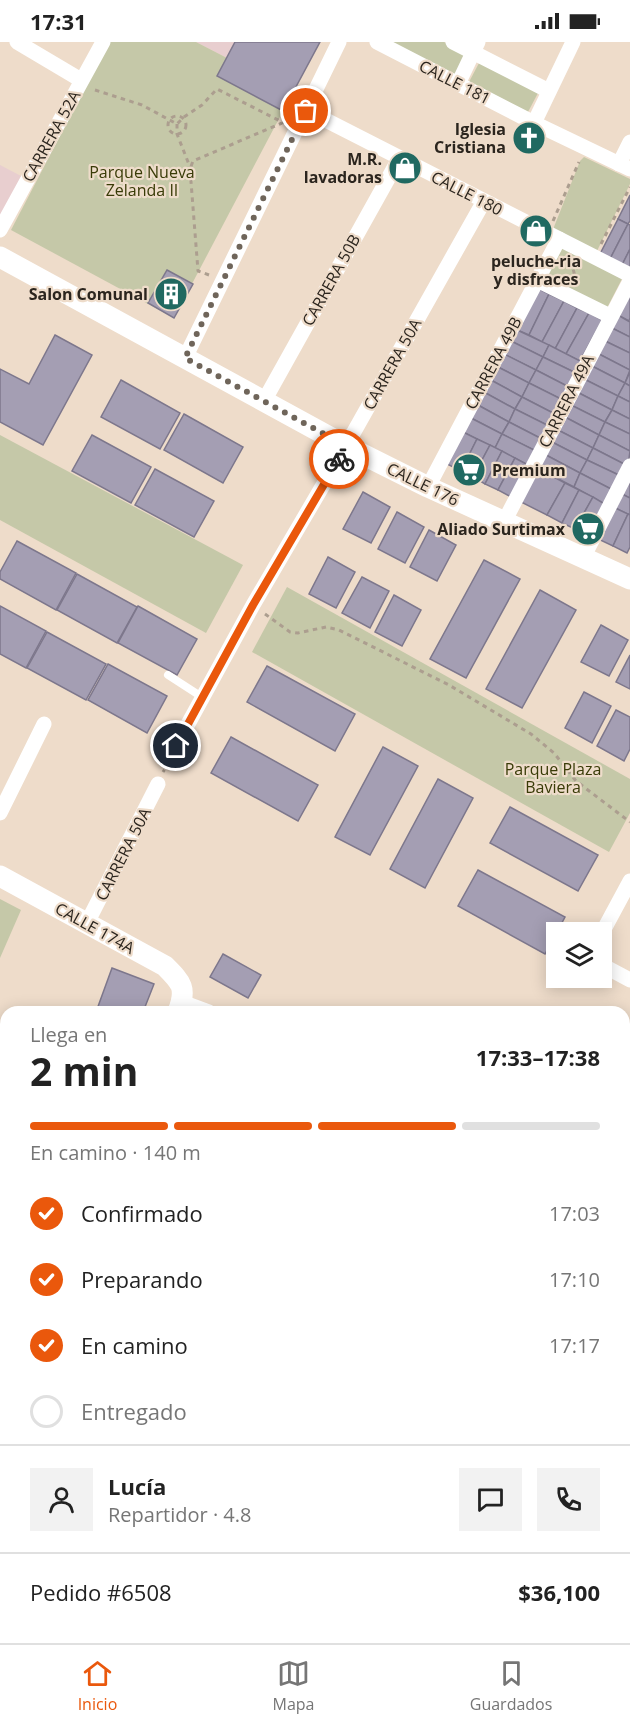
<!DOCTYPE html>
<html lang="es">
<meta charset="utf-8">
<style>
body{margin:0;font-family:"Open Sans",sans-serif;background:#f2f2f2;color:#222;height:100vh;display:flex;flex-direction:column;font-size:22px;white-space:nowrap}
*{box-sizing:border-box;margin:0}
p{font-size:20px;color:#767676}
.icon{flex:none;width:33px;height:33px;fill:none;stroke:currentColor;stroke-width:2;stroke-linecap:round;stroke-linejoin:round}
.map{position:relative;flex:1;overflow:hidden}
.details{position:absolute;left:0px;top:964px;width:630px;height:638px;display:flex;flex-direction:column;background:#fff;border-radius:18px 18px 0 0;box-shadow:0 3px 15px #0003}
.details>*{flex:none}
.controls{position:absolute;left:546px;top:880px;display:grid;gap:12px}
.controls a{display:grid;place-items:center;width:66px;height:66px;border-radius:0px;background:#fff;box-shadow:0 3px 15px #0003;font-size:30px}
.pin{position:absolute;display:grid;place-items:center;width:51px;height:51px;color:#fff;margin:-26px;border:3px solid #fff;border-radius:50%;box-shadow:0 2px 6px #0007}
.courier{position:absolute;display:grid;place-items:center;width:60px;height:60px;margin:-30px;border:4px solid #ea580c;border-radius:50%;background:#fff;color:#222;box-shadow:0 2px 8px #0007}
.overview em{font-style:normal;font-weight:700}
.overview div{display:flex;flex-direction:column-reverse}
.overview{display:flex;align-items:center;justify-content:space-between;height:102px;padding:0 30px}
h1{font-size:39px;font-weight:700;line-height:45px}
.bar{display:grid;grid-template-columns:repeat(4,1fr);gap:9px 6px;align-content:center;height:72px;padding:0 30px}
.bar i{height:8px;border-radius:4px;background:#e0e0e0}
.bar .selected{background:#ea580c}
.bar p{grid-column:span 4}
.line{display:flex;align-items:center;gap:15px;padding:0 30px;border-top:2px solid #e0e0e0}
.line div{flex:1}
.round{display:grid;place-items:center;flex:none;width:63px;height:63px;border-radius:0px;background:#f2f2f2}
ol{padding:0 30px;list-style:none}
li{display:flex;align-items:center;gap:18px;height:66px}
li p{margin-inline-start:auto}
li .icon{padding:6px;border-radius:50%;background:#ea580c;color:#fff;stroke-width:4}
li:last-child{color:#767676}
li i{width:33px;height:33px;border:3px solid #e0e0e0;border-radius:50%}
.status{display:flex;justify-content:space-between;align-items:center;height:42px;padding:0 30px;background:#fff;direction:ltr}
.status svg{height:16px;fill:currentColor}
.menu{display:flex;justify-content:space-around;align-items:center;height:84px;border-top:2px solid #e0e0e0;background:#fff;font-size:16px;color:#767676}
.menu a{display:grid;justify-items:center;gap:3px}
.menu .selected{color:#ea580c}
.map>svg:first-child{display:block}
.education{fill:#e8cecf}
.green{fill:#c5c8a8}
.building{fill:#a49eb3;stroke:#7d778c;stroke-width:1.5}
.lines{fill:none;stroke-linecap:round;stroke-linejoin:round}
.path{stroke:#ac9e8f;stroke-width:3;stroke-dasharray:4.5 4.5;stroke-linecap:butt}
.lane{stroke:#fff;stroke-width:8}
.street{stroke:#fff;stroke-width:15}
.secondary{stroke:#fff;stroke-width:21}
.done{stroke:#6f655a;stroke-width:6;stroke-dasharray:0 10.8}
.route{stroke:#ea580c;stroke-width:8}
.labels{text-anchor:middle;dominant-baseline:central;stroke-width:4.5;stroke-linejoin:round;paint-order:stroke}
.street-label{font-size:16px;fill:#2b251e;stroke:#eedcca}
.poi-label{font-size:16px;font-weight:bold;fill:#2b251e;stroke:#eedcca;text-anchor:end}
.park-label{font-size:16px;fill:#393b07;stroke:#eedcca}
</style>
<div class="status"><b>17:31</b><svg viewBox="0 0 49 12"><path d="M0 12V9h3v3zM5 12V6h3v6zM10 12V3h3v9zM15 12V0h3v12zM26 1h20v11H26zM47 4h2v5h-2z"/></svg></div>
<div class="map">
<svg width="630" height="1601" viewBox="0 0 630 1601">
<rect width="100%" height="100%" fill="#eedcca"/>
<g class="education">
<path d="M196 0H235L227 16Z"/>
<path d="M0 123 23 135 0 177Z"/>
</g>
<g class="green">
<path d="M109 0H196L227 16 283 69 174 276 11 188Z"/>
<path d="M389 0H444L466 11 455 33Z"/>
<path d="M479 21 538 51 528 70 469 40Z"/>
<path d="M584 115 630 137V142L596 211 552 190 580 119Z"/>
<path d="M560 202 624 233 607 266 543 234Z"/>
<path d="M0 393 243 523 206 591 0 478Z"/>
<path d="M287 545 630 737V771L609 810 252 610Z"/>
<path d="M0 857 21 868 0 916Z"/>
<path d="M630 1589V1601H506L508 1596H624Z"/>
</g>
<g class="building">
<path d="M235 0H320L283 69 217 34Z"/>
<path d="M630 153V179L628 182 618 177Z"/>
<path d="M618 177 628 182 610 217 600 212Z"/>
<path d="M628 182 630 183V207L622 223 610 217Z"/>
<path d="M630 207V227L622 223Z"/>
<path d="M167 228 193 242 174 276 148 261Z"/>
<path d="M630 245V276L629 279 616 272Z"/>
<path d="M537 246 549 252 529 293 515 287Z"/>
<path d="M549 252 564 259 542 300 529 293Z"/>
<path d="M564 259 577 266 555 307 542 300Z"/>
<path d="M577 266 589 271 566 312 555 307Z"/>
<path d="M589 271 602 278 580 319 566 312Z"/>
<path d="M616 272 630 280V295L610 285Z"/>
<path d="M610 285 630 295V311L603 298Z"/>
<path d="M515 287 549 303 543 315 509 298Z"/>
<path d="M55 293 92 313 43 403 0 380V327L29 342Z"/>
<path d="M509 298 543 315 536 328 502 311Z"/>
<path d="M603 298 630 311V328L597 311Z"/>
<path d="M549 303 582 320 576 331 543 315Z"/>
<path d="M502 311 536 328 529 341 496 324Z"/>
<path d="M597 311 630 328 625 341 590 323Z"/>
<path d="M543 315 576 331 569 345 536 328Z"/>
<path d="M590 323 625 341 618 354 584 337Z"/>
<path d="M496 324 529 341 522 355 489 337Z"/>
<path d="M536 328 569 345 563 358 529 341Z"/>
<path d="M630 330V344L625 341Z"/>
<path d="M489 337 522 355 515 367 482 349Z"/>
<path d="M584 337 618 354 612 368 577 350Z"/>
<path d="M121 338 180 371 160 407 101 375Z"/>
<path d="M529 341 563 358 555 372 522 355Z"/>
<path d="M625 341 630 344V360L618 354Z"/>
<path d="M482 349 515 367 509 380 476 362Z"/>
<path d="M577 350 612 368 605 380 571 363Z"/>
<path d="M618 354 630 360V377L612 368Z"/>
<path d="M522 355 555 372 549 384 515 367Z"/>
<path d="M476 362 509 380 502 392 469 375Z"/>
<path d="M571 363 605 380 599 393 565 375Z"/>
<path d="M515 367 549 384 542 397 509 380Z"/>
<path d="M612 368 630 377V392L605 380Z"/>
<path d="M184 372 243 405 223 441 164 408Z"/>
<path d="M469 375 502 392 495 406 461 389Z"/>
<path d="M565 375 599 393 593 406 558 388Z"/>
<path d="M509 380 542 397 536 409 502 392Z"/>
<path d="M605 380 630 392V409L599 393Z"/>
<path d="M558 388 593 406 587 418 552 400Z"/>
<path d="M461 389 477 397 461 429 445 421Z"/>
<path d="M502 392 536 409 528 423 495 406Z"/>
<path d="M92 393 151 425 131 461 72 429Z"/>
<path d="M599 393 630 409 628 424 593 406Z"/>
<path d="M477 397 490 403 473 435 461 429Z"/>
<path d="M552 400 587 418 580 431 546 413Z"/>
<path d="M490 403 502 409 485 442 473 435Z"/>
<path d="M593 406 628 424 623 435 587 418Z"/>
<path d="M502 409 515 416 498 448 485 442Z"/>
<path d="M546 413 580 431 574 445 539 427Z"/>
<path d="M515 416 528 423 511 455 498 448Z"/>
<path d="M587 418 623 435 615 449 580 431Z"/>
<path d="M155 427 214 459 194 495 135 463Z"/>
<path d="M539 427 565 441 547 473 521 460Z"/>
<path d="M580 431 615 449 608 464 574 445Z"/>
<path d="M630 439V456L620 451Z"/>
<path d="M565 441 579 448 562 481 547 473Z"/>
<path d="M579 448 593 455 575 487 562 481Z"/>
<path d="M363 450 390 465 371 501 343 487Z"/>
<path d="M620 451 630 456V473L613 465Z"/>
<path d="M593 455 608 464 592 496 575 487Z"/>
<path d="M613 465 628 472 613 504 596 496Z"/>
<path d="M397 470 424 485 405 521 378 507Z"/>
<path d="M628 472 630 473V505L627 511 613 504Z"/>
<path d="M429 488 456 503 437 539 410 525Z"/>
<path d="M17 499 76 531 56 568 0 537V530Z"/>
<path d="M328 515 355 530 336 566 309 552Z"/>
<path d="M484 518 520 537 466 636 430 617Z"/>
<path d="M77 532 137 565 117 601 57 568Z"/>
<path d="M362 535 389 549 370 586 342 571Z"/>
<path d="M540 548 576 568 522 666 486 647Z"/>
<path d="M394 553 421 568 402 604 375 590Z"/>
<path d="M0 564 46 589 26 626 0 612Z"/>
<path d="M138 564 197 597 177 633 118 601Z"/>
<path d="M601 583 628 598 609 634 581 620Z"/>
<path d="M47 590 106 622 86 658 27 626Z"/>
<path d="M630 613V647L616 640Z"/>
<path d="M108 622 167 654 147 691 88 658Z"/>
<path d="M267 624 355 672 335 709 247 660Z"/>
<path d="M584 650 611 664 592 701 565 686Z"/>
<path d="M616 668 630 675V707L624 719 597 704Z"/>
<path d="M231 695 318 743 298 779 211 731Z"/>
<path d="M383 705 418 724 370 813 335 795Z"/>
<path d="M438 737 473 756 425 846 390 827Z"/>
<path d="M510 765 598 813 578 849 490 801Z"/>
<path d="M478 828 565 875 545 912 458 864Z"/>
<path d="M223 912 261 933 248 956 210 935Z"/>
<path d="M112 926 154 942 143 970H96Z"/>
<path d="M6 1235V1307L0 1304V1251Z"/>
<path d="M624 1400 630 1402V1437L624 1435Z"/>
<path d="M6 1469V1492L0 1490Z"/>
<path d="M624 1470 630 1472V1512L624 1528Z"/>
<path d="M0 1490 6 1492V1512L0 1510Z"/>
<path d="M0 1510 6 1512V1531L0 1529Z"/>
<path d="M0 1585 6 1588V1596H12L10 1601H0Z"/>
<path d="M272 1596H309L307 1601H270Z"/>
<path d="M343 1596H406L404 1601H348L342 1599Z"/>
</g>
<g class="lines">
<g class="path">
<path d="M95 48 142 63 177 82 184 75 202 63 217 47 284 81"/>
<circle cx="177" cy="83" r="9"/>
<path d="M177 82V92L190 125"/>
<path d="M553 179 579 120"/>
<path d="M601 202 630 145"/>
<path d="M571 219 577 242"/>
<path d="M209 233 198 229 190 127 193 119 282 81"/>
<path d="M265 572 290 590 298 591 326 585 339 588 449 643 531 692 554 711 576 739 630 780"/>
<path d="M162 711 161 718 165 727 163 730"/>
</g>
<path class="lane" d="M168 633 202 655"/>
<g class="street">
<path d="M17 0 81 38"/>
<path d="M377 0 534 81 630 127"/>
<path d="M453 0 549 49"/>
<path d="M458 42 478 0"/>
<path d="M306 68 630 233"/>
<path d="M534 81 573 0"/>
<path d="M619 122 630 100"/>
<path d="M0 188 103 0"/>
<path d="M537 238 610 274"/>
<path d="M185 316 339 0"/>
<path d="M264 359 399 117"/>
<path d="M428 445 559 197"/>
<path d="M504 480 630 239"/>
<path d="M583 516 630 424"/>
<path d="M176 704 253 563 346 404 484 159"/>
<path d="M0 771 44 682"/>
<path d="M87 881 158 742"/>
<path d="M602 891 630 839"/>
<path d="M602 923 630 938"/>
<path d="M182 960 209 970"/>
<path d="M624 1126 630 1128"/>
<path d="M624 1234 630 1217"/>
<path d="M624 1453 630 1455"/>
<path d="M626 1589 630 1579"/>
<path d="M455 1596 469 1601"/>
<path d="M489 1601 491 1596"/>
</g>
<g class="secondary">
<path d="M0 215 346 404 428 445 630 537"/>
<path d="M0 834 165 924C182 941 187 946 178 970"/>
<path d="M0 1436 6 1421"/>
</g>
</g>
<g class="lines">
<path class="done" d="M306 69 185 316 346 404 339 417"/>
<path class="route" d="M176 704 253 563 339 417"/>
</g>
<defs>
<symbol id="church-disc" viewBox="-11 -11 22 22"><circle r="9.5" fill="#206961" stroke="#eedcca"/><path d="M-1.2-6h2.4v3.5h3.3v2.4h-3.3V6h-2.4V-.1h-3.3v-2.4h3.3Z" fill="#fff"/></symbol>
<symbol id="shop-disc" viewBox="-11 -11 22 22"><circle r="9.5" fill="#206961" stroke="#eedcca"/><path d="M-5-2.5h2.3a2.7 3.5 0 0 1 5.4 0H5L5.5 6h-11ZM-1.5-2.5h3a1.5 2.3 0 0 0-3 0Z" fill="#fff"/></symbol>
<symbol id="building-disc" viewBox="-11 -11 22 22"><circle r="9.5" fill="#206961" stroke="#eedcca"/><path d="M-4-6H4V6H1V3H-1V6H-4ZM-2.5-4.3h1.7v1.8h-1.7ZM.8-4.3h1.7v1.8H.8ZM-2.5-1h1.7V.8h-1.7ZM.8-1h1.7V.8H.8Z" fill="#fff"/></symbol>
<symbol id="supermarket-disc" viewBox="-11 -11 22 22"><circle r="9.5" fill="#206961" stroke="#eedcca"/><path d="M-6-5.5h2.5l.6 2H6L4.5 2H-2.5L-4.4-4H-6ZM-1.5 3.2a1.3 1.3 0 1 0 .1 0ZM3 3.2a1.3 1.3 0 1 0 .1 0Z" fill="#fff"/></symbol>
</defs>
<g fill-rule="evenodd">
<use href="#church-disc" x="510" y="77" width="38" height="38"/>
<use href="#shop-disc" x="386" y="107" width="38" height="38"/>
<use href="#shop-disc" x="517" y="170" width="38" height="38"/>
<use href="#building-disc" x="152" y="233" width="38" height="38"/>
<use href="#supermarket-disc" x="450" y="409" width="38" height="38"/>
<use href="#supermarket-disc" x="569" y="468" width="38" height="38"/>
</g>
<g class="labels">
<g class="street-label">
<text transform="translate(455 40) rotate(27)">CALLE 181</text>
<text transform="translate(51 94) rotate(-61)">CARRERA 52A</text>
<text transform="translate(467 151) rotate(27)">CALLE 180</text>
<text transform="translate(331 238) rotate(-61)">CARRERA 50B</text>
<text transform="translate(493 321) rotate(-62)">CARRERA 49B</text>
<text transform="translate(392 322) rotate(-61)">CARRERA 50A</text>
<text transform="translate(566 359) rotate(-63)">CARRERA 49A</text>
<text transform="translate(423 442) rotate(26)">CALLE 176</text>
<text transform="translate(123 812) rotate(-63)">CARRERA 50A</text>
<text transform="translate(95 886) rotate(29)">CALLE 174A</text>
</g>
<g class="poi-label">
<text x="506" y="87">Iglesia<tspan x="506" dy="18">Cristiana</tspan></text>
<text x="382" y="117">M.R.<tspan x="382" dy="18">lavadoras</tspan></text>
<text x="536" y="219" text-anchor="middle">peluche-ria<tspan x="536" dy="18">y disfraces</tspan></text>
<text x="148" y="252">Salon Comunal</text>
<text x="492" y="428" text-anchor="start">Premium</text>
<text x="565" y="487">Aliado Surtimax</text>
</g>
<g class="park-label">
<text x="142" y="130">Parque Nueva<tspan x="142" dy="18">Zelanda II</tspan></text>
<text x="553" y="727">Parque Plaza<tspan x="553" dy="18">Baviera</tspan></text>
</g>
</g>
</svg>
<div class="controls">
<a><svg class="icon" aria-label="layers" viewBox="0 0 24 24"><path d="M12 4l9 5-9 5-9-5zM3 14l9 5 9-5"/></svg></a>
</div>
<div class="pin" style="left:306px;top:69px;background:#ea580c"><svg class="icon" aria-label="bag" viewBox="0 0 24 24"><path d="M5 8h14l-1 12H6zM9 8a3 3 0 0 1 6 0"/></svg></div>
<div class="pin" style="left:176px;top:704px;background:#1f2937"><svg class="icon" aria-label="home" viewBox="0 0 24 24"><path d="M3 11l9-7 9 7M6 9v11h12V9"/></svg></div>
<div class="courier" style="left:339px;top:417px"><svg class="icon" aria-label="bike" viewBox="0 0 24 24"><circle cx="6" cy="16" r="4"/><circle cx="18" cy="16" r="4"/><path d="M6 16l4-8h5l3 8M10 8l3 8H6M13 5h3"/></svg></div>
<section class="details">
<div class="overview"><div><h1>2 min</h1><p>Llega en</p></div><em>17:33–17:38</em></div>
<div class="bar"><i class="selected"></i><i class="selected"></i><i class="selected"></i><i></i><p>En camino · 140 m</p></div>
<ol>
<li><svg class="icon" aria-label="check" viewBox="0 0 24 24"><path d="M5 12l5 5 9-10"/></svg>Confirmado<p>17:03</p></li>
<li><svg class="icon" aria-label="check" viewBox="0 0 24 24"><path d="M5 12l5 5 9-10"/></svg>Preparando<p>17:10</p></li>
<li><svg class="icon" aria-label="check" viewBox="0 0 24 24"><path d="M5 12l5 5 9-10"/></svg>En camino<p>17:17</p></li>
<li><i></i>Entregado</li>
</ol>
<div class="line" style="height:108px"><a class="round"><svg class="icon" aria-label="person" viewBox="0 0 24 24"><circle cx="12" cy="8" r="4"/><path d="M4 21q1-7 8-7t8 7"/></svg></a><div><b>Lucía</b><p>Repartidor · 4.8</p></div><a class="round"><svg class="icon" aria-label="chat" viewBox="0 0 24 24"><path d="M4 5h16v11H9l-5 4z"/></svg></a><a class="round"><svg class="icon" aria-label="phone" viewBox="0 0 24 24"><path d="M5 4h4l2 5-3 2q2 4 5 5l2-3 5 2v4C11 20 4 13 5 4z"/></svg></a></div>
<div class="line" style="height:78px"><div>Pedido #6508</div><b>$36,100</b></div>
</section>
</div>
<nav class="menu">
<a class="selected"><svg class="icon" aria-label="home" viewBox="0 0 24 24"><path d="M3 11l9-7 9 7M6 9v11h12V9"/></svg>Inicio</a>
<a><svg class="icon" aria-label="map" viewBox="0 0 24 24"><path d="M3 6l6-2 6 2 6-2v14l-6 2-6-2-6 2zM9 4v14M15 6v14"/></svg>Mapa</a>
<a><svg class="icon" aria-label="saved" viewBox="0 0 24 24"><path d="M7 4h10v16l-5-4-5 4z"/></svg>Guardados</a>
</nav>
